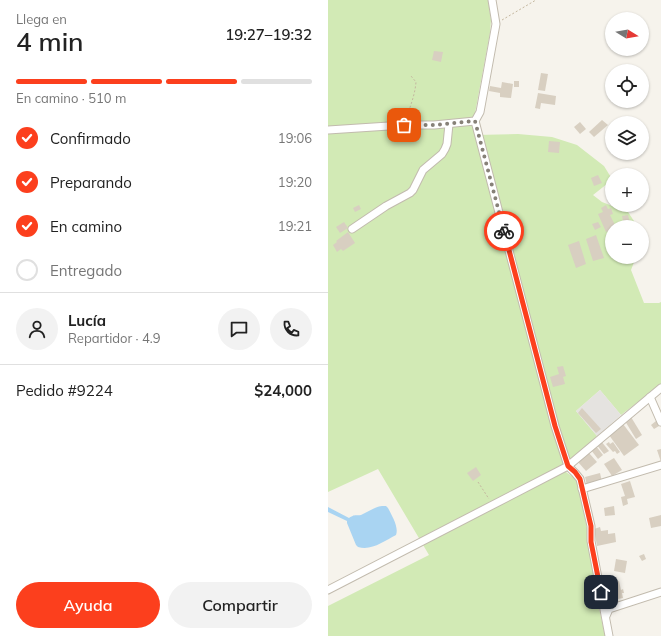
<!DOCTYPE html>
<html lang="es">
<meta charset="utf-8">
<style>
body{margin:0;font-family:Mulish,sans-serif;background:#f2f2f2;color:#222;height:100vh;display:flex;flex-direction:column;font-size:15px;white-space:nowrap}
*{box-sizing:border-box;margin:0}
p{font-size:13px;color:#767676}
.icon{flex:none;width:22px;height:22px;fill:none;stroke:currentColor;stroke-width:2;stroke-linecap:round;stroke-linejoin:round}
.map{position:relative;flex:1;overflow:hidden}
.details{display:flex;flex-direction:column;background:#fff;width:328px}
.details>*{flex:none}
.needle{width:26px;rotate:101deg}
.controls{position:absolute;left:277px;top:12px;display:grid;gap:8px}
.controls a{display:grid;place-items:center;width:44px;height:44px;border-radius:50%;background:#fff;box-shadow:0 1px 3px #0004;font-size:20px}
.pin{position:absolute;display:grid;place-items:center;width:34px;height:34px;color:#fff;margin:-17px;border-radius:8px;box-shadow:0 2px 6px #0006}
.courier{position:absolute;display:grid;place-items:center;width:40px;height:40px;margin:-20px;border:3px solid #fc3f1d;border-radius:50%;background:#fff;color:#222;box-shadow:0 1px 5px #0007}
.headline em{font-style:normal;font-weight:600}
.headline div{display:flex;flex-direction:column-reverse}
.headline{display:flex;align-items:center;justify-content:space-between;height:68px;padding:0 16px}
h1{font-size:26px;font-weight:600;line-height:30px}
.bar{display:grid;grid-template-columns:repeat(4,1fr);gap:6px 4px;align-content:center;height:48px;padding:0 16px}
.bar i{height:5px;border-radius:3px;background:#e0e0e0}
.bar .selected{background:#fc3f1d}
.bar p{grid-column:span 4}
.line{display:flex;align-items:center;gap:10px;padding:0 16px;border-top:1px solid #e0e0e0}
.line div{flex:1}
.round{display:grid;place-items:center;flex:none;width:42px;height:42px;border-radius:21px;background:#f2f2f2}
ol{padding:0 16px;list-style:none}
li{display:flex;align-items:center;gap:12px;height:44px}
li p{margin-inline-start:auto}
li .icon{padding:4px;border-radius:50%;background:#fc3f1d;color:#fff;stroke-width:4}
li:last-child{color:#767676}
li i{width:22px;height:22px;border:2px solid #e0e0e0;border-radius:50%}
.action{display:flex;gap:8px;margin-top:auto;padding:8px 16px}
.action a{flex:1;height:46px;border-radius:24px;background:#fc3f1d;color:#fff;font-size:16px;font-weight:600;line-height:46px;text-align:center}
.action a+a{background:#f2f2f2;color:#222}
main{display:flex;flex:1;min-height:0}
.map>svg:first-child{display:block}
.green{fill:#d2eab5}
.parking{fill:#e5e3e0}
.water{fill:#a9d4f2}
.building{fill:#d8cfc1}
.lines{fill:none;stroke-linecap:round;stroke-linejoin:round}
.minor-casing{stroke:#c2bbae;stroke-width:9}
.path{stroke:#c4b79f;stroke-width:1;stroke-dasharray:2 2;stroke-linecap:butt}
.minor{stroke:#fff;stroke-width:7}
.done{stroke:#878178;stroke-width:4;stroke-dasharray:0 7.2}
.route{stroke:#fc3f1d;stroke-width:5}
</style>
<main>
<section class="details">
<div class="headline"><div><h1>4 min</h1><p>Llega en</p></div><em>19:27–19:32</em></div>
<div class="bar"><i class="selected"></i><i class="selected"></i><i class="selected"></i><i></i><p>En camino · 510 m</p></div>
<ol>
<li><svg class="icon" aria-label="check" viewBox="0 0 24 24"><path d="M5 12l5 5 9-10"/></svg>Confirmado<p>19:06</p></li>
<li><svg class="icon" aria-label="check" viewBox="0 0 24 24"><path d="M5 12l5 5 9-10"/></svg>Preparando<p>19:20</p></li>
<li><svg class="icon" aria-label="check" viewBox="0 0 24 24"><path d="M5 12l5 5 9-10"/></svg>En camino<p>19:21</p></li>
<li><i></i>Entregado</li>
</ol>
<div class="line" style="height:72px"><a class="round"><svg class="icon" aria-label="person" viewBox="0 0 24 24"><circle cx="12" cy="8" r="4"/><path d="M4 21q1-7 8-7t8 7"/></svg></a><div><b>Lucía</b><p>Repartidor · 4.9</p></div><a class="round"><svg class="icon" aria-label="chat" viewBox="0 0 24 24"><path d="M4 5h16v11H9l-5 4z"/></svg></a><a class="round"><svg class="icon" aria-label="phone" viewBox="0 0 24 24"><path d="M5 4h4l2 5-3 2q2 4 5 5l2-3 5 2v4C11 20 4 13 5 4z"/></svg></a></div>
<div class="line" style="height:52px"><div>Pedido #9224</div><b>$24,000</b></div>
<div class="action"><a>Ayuda</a><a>Compartir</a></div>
</section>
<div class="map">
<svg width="333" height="636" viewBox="0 0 333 636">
<rect width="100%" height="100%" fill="#f6f3ec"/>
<path class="green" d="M0 0H160L163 20 162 33 145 124 148 135 190 134 224 137 249 145 276 166 284 179V180L265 195 274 202 300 212 306 221 307 227H284V257H308L303 270 316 303H331L333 302V384L293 415 272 390 248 411 269 436 237 466 238 472 245 477 249 482 259 528 271 608 277 636H0V606L101 555 50 469 0 492Z"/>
<path class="parking" d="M272 390 293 415 269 436 248 411Z"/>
<path class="water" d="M54 506H58L60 508C64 516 71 527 68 535 56 541 44 551 30 547L28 545 19 523V521L0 512V507L21 518C27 514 27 516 33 515 40 512 46 507 54 506Z"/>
<g class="building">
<path d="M106 51 115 52 113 62 104 60Z"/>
<path d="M213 73 220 74 217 91 210 90Z"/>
<rect x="186" y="81" width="5" height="6"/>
<path d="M174 82 185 84 183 98 172 97V93L161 91 162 86 173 88Z"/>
<path d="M210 93 228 96 227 105 213 103 212 109 207 108Z"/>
<path d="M274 120 280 125 266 137 261 132Z"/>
<path d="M252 122 258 129 252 134 246 127Z"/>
<path d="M221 141 232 142 231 153 220 152Z"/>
<path d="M270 175 274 183 266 186 263 178Z"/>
<path d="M31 205 33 209 27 212 25 208Z"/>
<path d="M278 205 280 209 283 208 285 214 282 215 288 227H284V230L278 232 270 214 275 212 273 208Z"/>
<path d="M300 215 302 223 296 225 294 216Z"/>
<path d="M16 222 20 228 12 233 8 227Z"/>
<path d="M270 222 273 227 267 230 264 224Z"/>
<path d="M20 232 27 243 15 251 13 249 9 252 5 245 9 242 8 241Z"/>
<path d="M268 235 276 258 265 261 258 239Z"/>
<path d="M251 241 258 264 248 268 240 245Z"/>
<path d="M284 245V255L282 256 279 247Z"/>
<path d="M235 366 238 376 235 377 237 384 225 387 222 377 231 374 229 367Z"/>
<path d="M254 408 273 429 268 433 250 413Z"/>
<path d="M303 417 314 435 308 439 297 421Z"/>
<path d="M328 421 331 426 326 429 323 425Z"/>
<path d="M295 424 311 445 296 456 281 435Z"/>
<path d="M273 441 281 451 276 454 268 444Z"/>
<path d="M281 442 282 444 285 442 292 452 289 454 287 451 285 452 278 444Z"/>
<path d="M268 446 275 455 270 459 263 450Z"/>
<path d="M333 449V462L329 450Z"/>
<path d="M261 453 269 462 258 471 250 462Z"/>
<path d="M286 458 294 470 284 476 276 464Z"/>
<path d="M148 467 153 475 145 481 139 473Z"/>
<path d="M272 473 274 482 259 486 257 477Z"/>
<path d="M302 481 307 497 299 499 300 504 295 506 293 497 297 496 293 484Z"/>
<path d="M286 506 287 515 277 516 276 508Z"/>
<path d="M333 515V526L323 528 321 518Z"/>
<path d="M272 527 273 531 280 530V534L287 533 288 542 269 546 266 529Z"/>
<path d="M316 554 318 559 314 561 311 556Z"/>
<path d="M288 559 299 561 297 573 286 571Z"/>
<path d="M291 581 293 590 295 589 296 593H294L295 598 285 600 282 589H285L283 583Z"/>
</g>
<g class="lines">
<defs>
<g id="minor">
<path d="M147 121 227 426 240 466 247 473 252 479 263 526V541L281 636"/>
<path d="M0 130 76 125H106L147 121 152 112 168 24 164 0"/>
<path d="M24 229 58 206 82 193 85 190 95 170 114 154 117 149 119 144 121 124"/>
<path d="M322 397 333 422"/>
<path d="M254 489 333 465"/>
<path d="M0 590 240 466 333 388"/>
<path d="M278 616 281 609 333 592"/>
</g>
</defs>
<use href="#minor" class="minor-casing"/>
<g class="path">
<path d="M174 20 208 0"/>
<path d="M78 119C82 107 87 95 88 82L83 76"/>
<path d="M150 482 161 499"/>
</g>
<use href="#minor" class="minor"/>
</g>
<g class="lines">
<path class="done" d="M76 125H106L147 121 176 231"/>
<path class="route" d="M176 231 227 426 240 466 247 472 252 479 263 526V542L273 592"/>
</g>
</svg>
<div class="controls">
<a><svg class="needle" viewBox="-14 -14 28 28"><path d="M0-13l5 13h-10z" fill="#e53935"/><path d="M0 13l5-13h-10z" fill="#767676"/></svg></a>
<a><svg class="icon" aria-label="locate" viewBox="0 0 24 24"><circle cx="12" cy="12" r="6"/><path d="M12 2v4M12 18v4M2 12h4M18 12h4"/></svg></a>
<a><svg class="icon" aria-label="layers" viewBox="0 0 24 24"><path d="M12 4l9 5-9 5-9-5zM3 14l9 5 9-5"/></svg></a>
<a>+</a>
<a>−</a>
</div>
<div class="pin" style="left:76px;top:125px;background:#ea580c"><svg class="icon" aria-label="bag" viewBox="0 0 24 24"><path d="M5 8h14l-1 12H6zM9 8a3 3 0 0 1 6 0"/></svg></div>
<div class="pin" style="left:273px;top:592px;background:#1f2937"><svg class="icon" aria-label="home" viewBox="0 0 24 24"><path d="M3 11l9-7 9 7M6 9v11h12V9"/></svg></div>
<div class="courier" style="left:176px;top:231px"><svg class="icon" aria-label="bike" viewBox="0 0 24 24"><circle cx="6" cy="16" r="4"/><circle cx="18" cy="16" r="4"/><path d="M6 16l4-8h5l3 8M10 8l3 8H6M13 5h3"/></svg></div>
</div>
</main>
